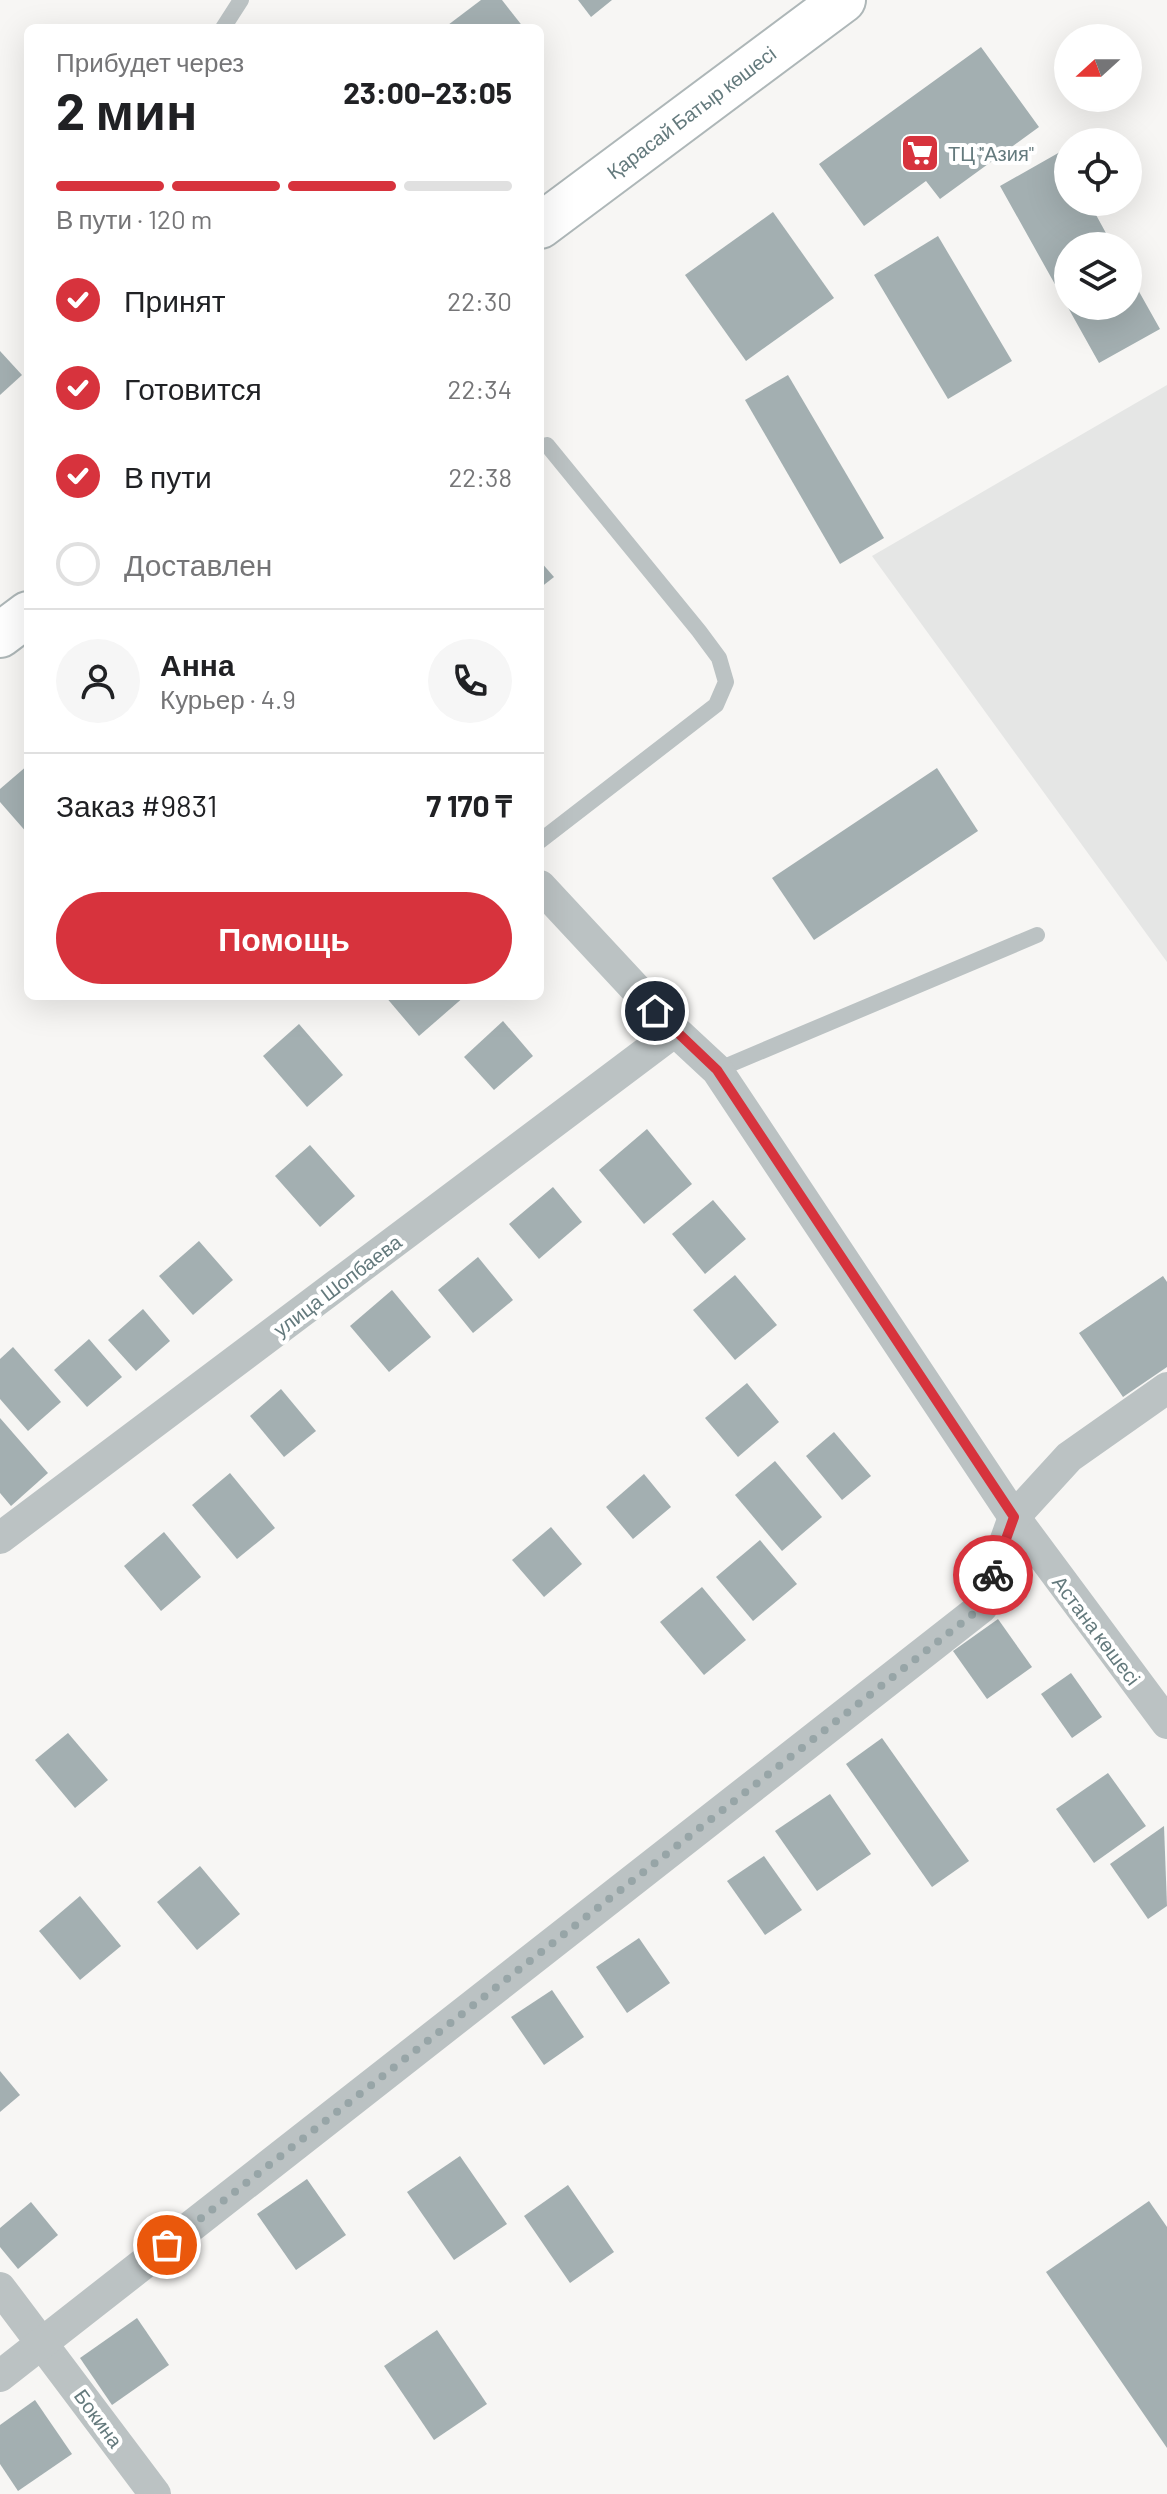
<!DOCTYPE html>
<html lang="ru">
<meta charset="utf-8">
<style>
body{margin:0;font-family:Barlow,sans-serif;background:#f6f6f6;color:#202124;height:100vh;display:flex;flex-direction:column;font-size:30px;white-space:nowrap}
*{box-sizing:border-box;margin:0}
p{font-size:26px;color:#757577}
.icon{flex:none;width:44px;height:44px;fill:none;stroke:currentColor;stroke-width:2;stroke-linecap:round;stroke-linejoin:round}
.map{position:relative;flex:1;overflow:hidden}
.panel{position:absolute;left:24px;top:24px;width:520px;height:976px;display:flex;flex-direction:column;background:#fff;border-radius:12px;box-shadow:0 8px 32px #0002}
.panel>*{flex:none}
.needle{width:52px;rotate:249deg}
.controls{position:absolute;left:1054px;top:24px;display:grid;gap:16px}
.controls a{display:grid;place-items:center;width:88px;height:88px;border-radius:50%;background:#fff;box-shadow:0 8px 32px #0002;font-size:40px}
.pin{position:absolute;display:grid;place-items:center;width:68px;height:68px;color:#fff;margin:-34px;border:4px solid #fff;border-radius:50%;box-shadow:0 2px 8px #0007}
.courier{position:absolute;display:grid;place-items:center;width:80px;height:80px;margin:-40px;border:6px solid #d7333d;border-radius:50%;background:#fff;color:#222;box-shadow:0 2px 10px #0007}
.summary em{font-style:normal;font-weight:700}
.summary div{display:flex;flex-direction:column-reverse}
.summary{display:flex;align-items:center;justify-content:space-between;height:136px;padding:0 32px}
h1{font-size:52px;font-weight:700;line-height:60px}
.bar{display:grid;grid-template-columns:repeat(4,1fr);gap:12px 8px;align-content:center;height:96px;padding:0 32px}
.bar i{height:10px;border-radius:6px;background:#e0e0e0}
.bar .current{background:#d7333d}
.bar p{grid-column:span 4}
.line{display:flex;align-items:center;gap:20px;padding:0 32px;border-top:2px solid #e0e0e0}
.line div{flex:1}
.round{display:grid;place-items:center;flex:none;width:84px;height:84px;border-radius:42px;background:#f6f6f6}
ol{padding:0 32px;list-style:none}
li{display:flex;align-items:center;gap:24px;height:88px}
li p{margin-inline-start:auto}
li .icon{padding:8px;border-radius:50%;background:#d7333d;color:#fff;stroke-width:4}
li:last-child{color:#757577}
li i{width:44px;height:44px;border:4px solid #e0e0e0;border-radius:50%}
.cta{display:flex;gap:16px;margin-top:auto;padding:16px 32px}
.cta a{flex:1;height:92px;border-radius:48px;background:#d7333d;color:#fff;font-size:32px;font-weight:700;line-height:92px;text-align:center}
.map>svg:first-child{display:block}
.built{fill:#e5e6e5}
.building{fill:#a3afb1}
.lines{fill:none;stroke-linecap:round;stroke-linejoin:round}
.secondary-casing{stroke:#aeb7b8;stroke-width:48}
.service{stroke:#bbc2c3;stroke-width:16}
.minor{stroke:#bbc2c3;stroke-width:32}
.secondary{stroke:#fff;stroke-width:44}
.done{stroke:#97a5a7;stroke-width:8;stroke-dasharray:0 14.4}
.route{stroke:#d7333d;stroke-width:10}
.labels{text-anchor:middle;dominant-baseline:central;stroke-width:8;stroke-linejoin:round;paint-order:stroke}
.street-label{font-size:20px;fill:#647a7d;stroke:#fff}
.poi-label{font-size:20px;fill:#647a7d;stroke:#fff;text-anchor:start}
</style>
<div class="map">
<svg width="1167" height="2494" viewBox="0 0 1167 2494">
<rect width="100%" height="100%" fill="#f7f6f4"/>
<path class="built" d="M1167 385V962L872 556Z"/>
<g class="building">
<path d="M481 0H502L524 28H444Z"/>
<path d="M578 0H612L591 17Z"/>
<path d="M981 47 1039 127 940 199 926 181 864 226 819 164Z"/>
<path d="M1060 152 1068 165V202H1089L1113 246H1068V306H1128V272L1160 329 1099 363 1000 186Z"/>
<path d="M773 212 834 298 746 361 685 275Z"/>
<path d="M938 236 1012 361 948 399 874 275Z"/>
<path d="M0 351 22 375 0 395Z"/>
<path d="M788 375 884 538 840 564 745 400Z"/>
<path d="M540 561 554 577 540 588Z"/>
<path d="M28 765V834L0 802V789Z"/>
<path d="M937 768 978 831 814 940 772 878Z"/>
<path d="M385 996H465L419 1036Z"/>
<path d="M503 1021 533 1056 494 1090 464 1057Z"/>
<path d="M299 1024 343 1075 307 1107 263 1056Z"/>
<path d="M647 1129 692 1184 644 1224 599 1170Z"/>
<path d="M310 1145 355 1196 320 1227 275 1176Z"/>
<path d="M553 1187 582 1222 539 1259 509 1224Z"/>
<path d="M713 1200 746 1239 705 1274 672 1234Z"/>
<path d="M199 1241 233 1280 193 1315 159 1276Z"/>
<path d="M478 1257 513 1300 473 1333 438 1290Z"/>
<path d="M735 1275 777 1325 735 1360 693 1310Z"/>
<path d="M1163 1276 1167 1282V1367L1123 1397 1079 1333Z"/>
<path d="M392 1290 431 1337 389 1372 350 1326Z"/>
<path d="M143 1309 170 1341 136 1371 108 1340Z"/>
<path d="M89 1339 122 1377 87 1407 54 1370Z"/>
<path d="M13 1347 61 1402 28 1431 0 1399V1359Z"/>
<path d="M747 1383 779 1422 738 1457 705 1418Z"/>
<path d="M281 1389 316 1431 284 1457 250 1416Z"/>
<path d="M0 1418 48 1473 11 1506 0 1493Z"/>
<path d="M834 1432 871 1476 842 1500 806 1456Z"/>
<path d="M775 1461 822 1517 782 1551 735 1495Z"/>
<path d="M230 1473 275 1528 237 1559 192 1505Z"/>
<path d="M644 1474 671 1507 633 1539 606 1507Z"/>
<path d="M551 1527 582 1564 544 1597 512 1560Z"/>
<path d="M164 1532 201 1577 161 1611 124 1566Z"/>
<path d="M760 1540 797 1584 753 1621 716 1577Z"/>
<path d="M702 1587 746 1640 704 1675 660 1622Z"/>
<path d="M998 1619 1032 1667 987 1699 953 1651Z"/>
<path d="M1071 1673 1102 1717 1072 1738 1041 1694Z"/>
<path d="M68 1733 108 1780 75 1808 35 1760Z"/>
<path d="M882 1738 969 1861 932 1887 846 1764Z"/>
<path d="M1108 1773 1146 1826 1094 1863 1056 1809Z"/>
<path d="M830 1794 871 1854 817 1891 775 1831Z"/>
<path d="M1164 1826 1167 1906 1148 1919 1110 1864Z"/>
<path d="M764 1856 802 1910 765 1935 727 1881Z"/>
<path d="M200 1866 240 1914 197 1950 157 1902Z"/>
<path d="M80 1896 121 1946 80 1980 39 1931Z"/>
<path d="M639 1938 670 1983 627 2013 596 1967Z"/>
<path d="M552 1990 584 2037 544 2065 511 2017Z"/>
<path d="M0 2071 20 2095 0 2112Z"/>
<path d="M460 2156 507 2224 454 2260 407 2192Z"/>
<path d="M307 2179 346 2235 296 2270 257 2214Z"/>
<path d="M568 2185 614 2252 570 2283 524 2216Z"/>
<path d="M1149 2201 1167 2227V2448L1046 2272Z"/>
<path d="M31 2202 58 2235 18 2269 0 2247V2228Z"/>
<path d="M137 2318 169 2365 112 2405 80 2358Z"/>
<path d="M437 2330 487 2404 434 2440 384 2366Z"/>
<path d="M35 2400 72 2454 18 2491 0 2464V2425Z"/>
</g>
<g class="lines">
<defs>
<g id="secondary">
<path d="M540 226 843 0"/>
<path d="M0 635 28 614"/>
</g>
</defs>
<use href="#secondary" class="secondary-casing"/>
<g class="service">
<path d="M223 28 241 0"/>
<path d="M540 841 716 705 726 682 719 658 699 631 547 445"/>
<path d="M717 1070 1037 935"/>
</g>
<g class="minor">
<path d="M540 886 675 1031 717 1070 1014 1517 1167 1723"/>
<path d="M0 1538 675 1031"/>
<path d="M0 2288 155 2494"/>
<path d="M0 2376 982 1607 1014 1517 1069 1457 1167 1388"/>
</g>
<use href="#secondary" class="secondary"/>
</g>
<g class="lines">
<path class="done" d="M167 2245 982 1607 993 1575"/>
<path class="route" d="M655 1011 717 1070 1014 1517 993 1575"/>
</g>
<defs>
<symbol id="supermarket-square" viewBox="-11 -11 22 22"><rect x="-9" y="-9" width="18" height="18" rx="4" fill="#d7333d" stroke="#fff"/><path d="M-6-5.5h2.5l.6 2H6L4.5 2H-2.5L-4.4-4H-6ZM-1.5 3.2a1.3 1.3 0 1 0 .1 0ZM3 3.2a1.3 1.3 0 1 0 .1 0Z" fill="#fff"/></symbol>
</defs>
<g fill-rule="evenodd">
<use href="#supermarket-square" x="898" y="131" width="44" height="44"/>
</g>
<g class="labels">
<g class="street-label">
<text transform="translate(691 112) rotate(-37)">Қарасай Батыр көшесі</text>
<text transform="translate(337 1285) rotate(-37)">улица Шопбаева</text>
<text transform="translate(1097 1630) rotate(53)">Астана көшесі</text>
<text transform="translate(99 2418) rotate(54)">Бокина</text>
</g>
<g class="poi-label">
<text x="948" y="153">ТЦ "Азия"</text>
</g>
</g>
</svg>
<div class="controls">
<a><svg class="needle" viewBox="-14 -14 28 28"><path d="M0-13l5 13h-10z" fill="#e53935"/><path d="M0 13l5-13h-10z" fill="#757577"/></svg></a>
<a><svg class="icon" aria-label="locate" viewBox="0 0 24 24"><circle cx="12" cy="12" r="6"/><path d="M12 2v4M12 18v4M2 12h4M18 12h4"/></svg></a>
<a><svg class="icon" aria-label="layers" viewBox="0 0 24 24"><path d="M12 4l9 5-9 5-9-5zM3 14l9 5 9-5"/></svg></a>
</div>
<div class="pin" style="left:167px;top:2245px;background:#ea580c"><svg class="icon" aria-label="bag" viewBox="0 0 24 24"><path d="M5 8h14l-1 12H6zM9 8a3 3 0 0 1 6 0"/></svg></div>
<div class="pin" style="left:655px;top:1011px;background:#1f2937"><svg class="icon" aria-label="home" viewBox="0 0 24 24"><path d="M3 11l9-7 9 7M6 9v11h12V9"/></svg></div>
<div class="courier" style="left:993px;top:1575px"><svg class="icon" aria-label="bike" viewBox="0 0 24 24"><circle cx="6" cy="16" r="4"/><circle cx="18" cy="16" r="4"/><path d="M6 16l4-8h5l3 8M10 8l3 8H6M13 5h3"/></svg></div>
<section class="panel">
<div class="summary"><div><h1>2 мин</h1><p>Прибудет через</p></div><em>23:00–23:05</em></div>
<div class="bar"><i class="current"></i><i class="current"></i><i class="current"></i><i></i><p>В пути · 120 m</p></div>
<ol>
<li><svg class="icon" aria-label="check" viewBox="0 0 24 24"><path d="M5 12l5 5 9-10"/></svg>Принят<p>22:30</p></li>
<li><svg class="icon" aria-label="check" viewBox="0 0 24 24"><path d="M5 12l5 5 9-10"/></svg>Готовится<p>22:34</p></li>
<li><svg class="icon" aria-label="check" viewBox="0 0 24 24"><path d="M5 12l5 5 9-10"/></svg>В пути<p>22:38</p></li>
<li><i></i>Доставлен</li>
</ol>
<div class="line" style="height:144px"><a class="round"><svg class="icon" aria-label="person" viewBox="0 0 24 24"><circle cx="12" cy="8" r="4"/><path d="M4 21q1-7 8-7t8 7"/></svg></a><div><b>Анна</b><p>Курьер · 4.9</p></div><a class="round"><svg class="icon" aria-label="phone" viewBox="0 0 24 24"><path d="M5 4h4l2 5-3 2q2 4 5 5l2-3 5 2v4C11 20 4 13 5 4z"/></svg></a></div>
<div class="line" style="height:104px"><div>Заказ #9831</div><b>7 170 ₸</b></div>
<div class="cta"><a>Помощь</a></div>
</section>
</div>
